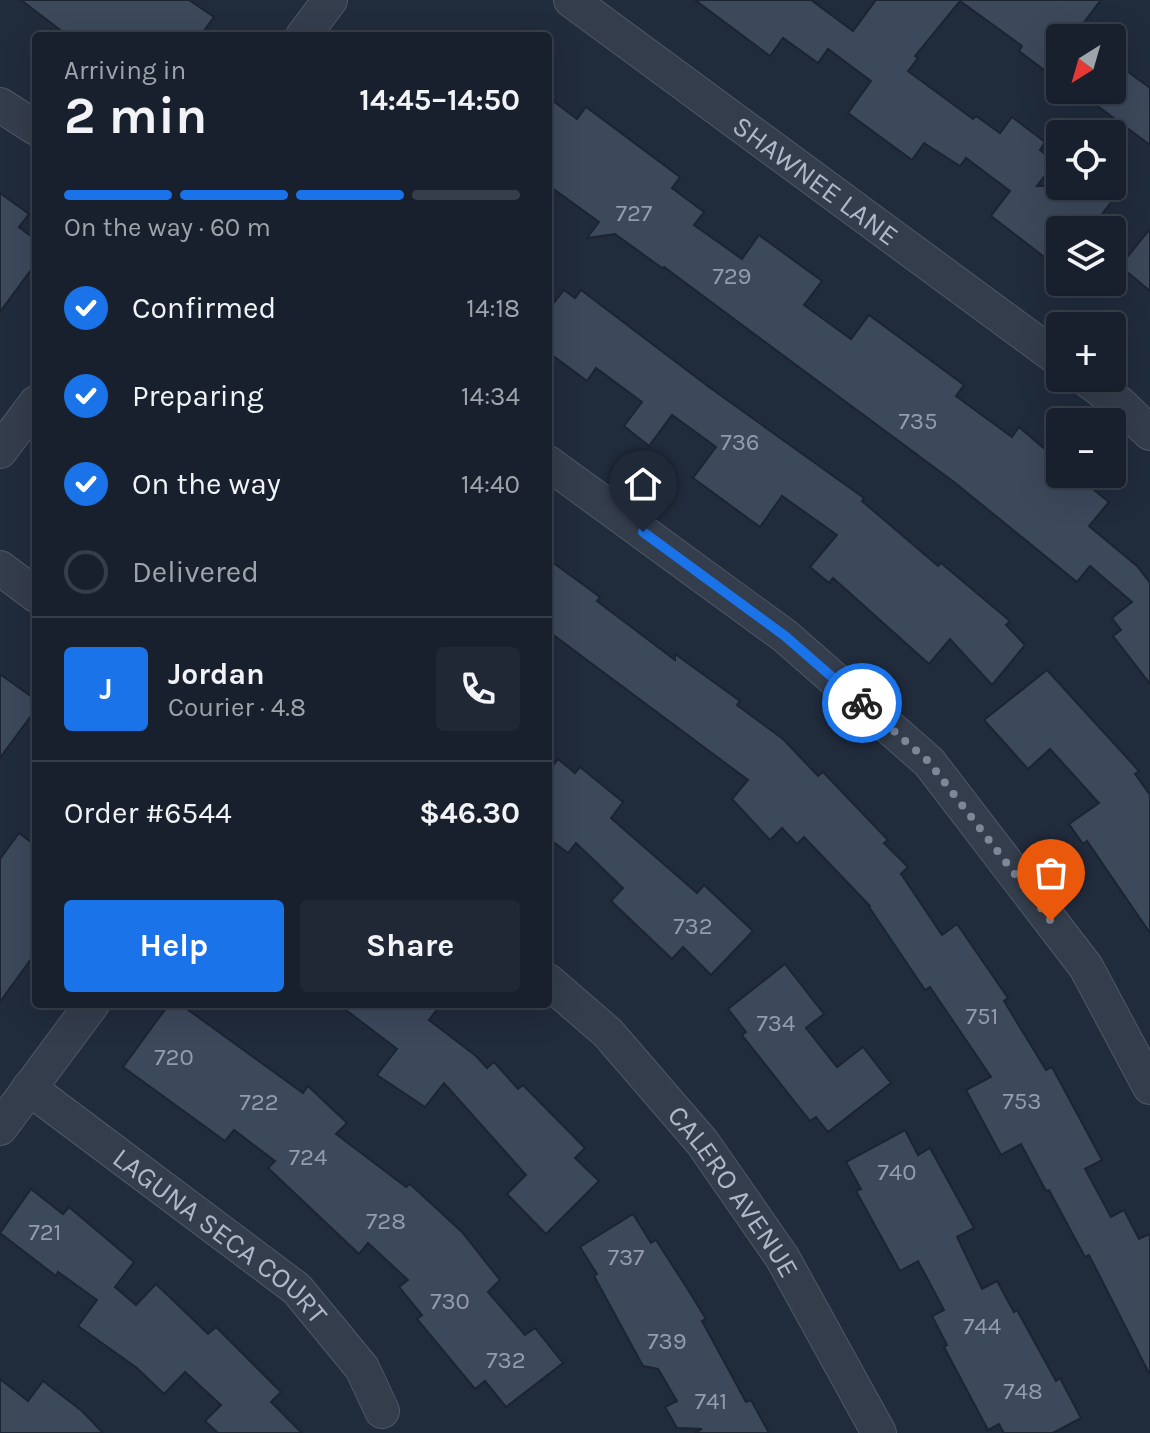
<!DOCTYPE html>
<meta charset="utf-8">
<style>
body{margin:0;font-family:Karla,sans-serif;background:#212835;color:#f1f3f6;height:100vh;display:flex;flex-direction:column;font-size:30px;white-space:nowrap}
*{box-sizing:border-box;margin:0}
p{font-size:26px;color:#9fa3aa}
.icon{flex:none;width:44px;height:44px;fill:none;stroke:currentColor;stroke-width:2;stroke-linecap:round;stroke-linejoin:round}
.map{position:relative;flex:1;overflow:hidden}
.side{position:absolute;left:32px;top:32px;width:520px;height:976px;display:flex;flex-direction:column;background:#18202d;border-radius:8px;box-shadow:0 8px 32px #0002,0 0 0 2px #363e49}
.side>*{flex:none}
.needle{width:52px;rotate:217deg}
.tools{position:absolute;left:1046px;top:24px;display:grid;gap:16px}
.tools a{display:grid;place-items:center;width:80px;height:80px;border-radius:8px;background:#18202d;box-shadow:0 8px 32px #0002,0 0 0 2px #363e49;font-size:40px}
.pin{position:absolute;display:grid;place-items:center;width:68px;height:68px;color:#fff;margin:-82px -34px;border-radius:50% 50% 50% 0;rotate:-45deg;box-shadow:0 0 8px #0007}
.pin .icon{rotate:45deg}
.courier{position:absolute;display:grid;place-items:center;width:80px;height:80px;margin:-40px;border:6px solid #1a73e8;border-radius:50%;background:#fff;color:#222;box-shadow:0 2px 10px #0007}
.summary em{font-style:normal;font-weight:700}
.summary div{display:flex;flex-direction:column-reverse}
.summary{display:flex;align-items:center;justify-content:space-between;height:136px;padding:0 32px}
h1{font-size:52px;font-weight:700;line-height:60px}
.bar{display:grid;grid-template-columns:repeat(4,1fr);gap:12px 8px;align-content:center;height:96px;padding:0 32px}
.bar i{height:10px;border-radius:6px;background:#363e49}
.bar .active{background:#1a73e8}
.bar p{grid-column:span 4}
.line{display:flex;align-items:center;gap:20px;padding:0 32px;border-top:2px solid #363e49}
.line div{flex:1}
.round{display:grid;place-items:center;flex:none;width:84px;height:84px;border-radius:8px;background:#212835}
ol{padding:0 32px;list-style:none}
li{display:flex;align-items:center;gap:24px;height:88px}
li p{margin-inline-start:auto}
li .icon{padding:8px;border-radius:50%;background:#1a73e8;color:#fff;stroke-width:4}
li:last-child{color:#9fa3aa}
li i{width:44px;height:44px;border:4px solid #363e49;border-radius:50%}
.action{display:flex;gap:16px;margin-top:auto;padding:16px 32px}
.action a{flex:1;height:92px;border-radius:8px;background:#1a73e8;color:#fff;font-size:32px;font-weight:700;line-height:92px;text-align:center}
.action a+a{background:#212835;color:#f1f3f6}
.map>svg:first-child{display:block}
.building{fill:#3c495b;stroke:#1c2432;stroke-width:2}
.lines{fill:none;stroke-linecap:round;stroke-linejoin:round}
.minor-casing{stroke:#4f5866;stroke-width:36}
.minor{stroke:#343d4c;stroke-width:34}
.done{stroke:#7d8797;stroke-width:8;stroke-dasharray:0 14.4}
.route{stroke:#1a73e8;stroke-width:10}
.labels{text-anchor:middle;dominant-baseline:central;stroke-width:6;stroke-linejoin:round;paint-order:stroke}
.number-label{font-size:24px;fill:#929cad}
.street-label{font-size:28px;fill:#afb8c8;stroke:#1a2230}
</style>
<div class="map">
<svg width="1150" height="1433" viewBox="0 0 1150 1433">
<rect width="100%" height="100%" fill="#202b3c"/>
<g class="building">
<path d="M21 0H189L214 17 200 36H68Z"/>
<path d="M695 0H811L853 31 876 0H1101L1072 38H1060V82L1019 51 1022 46 960 1 915 56 918 58 908 71 973 119 976 116 1000 133 1012 117 1045 142 1040 150 1055 162 1037 186H1100L1115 197 1090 230H1060V269L991 216 1010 191 966 158 960 166 924 143 912 160 848 113 871 81 828 49 818 63 783 38 770 56Z"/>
<path d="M1112 60 1150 88V145L1076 90H1112Z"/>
<path d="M548 97 577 119 586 107 680 177 672 188 704 212 694 225 742 259 759 235 822 281 804 305 851 339 869 315 964 385 956 396 1012 437 1019 427 1060 462V474H1074L1109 502 1089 526 1137 566 1150 583V684L1113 636 1121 630 1112 618 1132 602 1090 566 1077 582 954 482 664 267 662 268 615 234 587 238 599 222 548 185Z"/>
<path d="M0 193 29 214 19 227 36 240V263L0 312Z"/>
<path d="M1150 229V291L1120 266Z"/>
<path d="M564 290 575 298 581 290 709 387 864 498 862 501 938 566 941 563 1010 621 1006 625 1025 645 992 685 950 639 929 664 833 578 829 583 810 567 837 535 782 496 760 527 693 478 716 447 672 415 649 446 624 426 642 402 596 368 587 381 548 352V310Z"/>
<path d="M548 559 600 597 597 601 675 660V654L740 701 737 705 783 739 818 776 823 772 888 840 884 843 908 867 901 874 942 935 957 924 1008 998 1004 1001 1046 1070 1052 1067 1102 1160 1085 1169 1111 1217 1124 1210 1139 1239 1150 1234V1375L1089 1255 1085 1257 1049 1190 1046 1191 1021 1144 1001 1155 966 1090 991 1077 930 987 925 990 869 907 870 906 804 837 797 844 782 828 770 840 732 799 748 780 548 631Z"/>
<path d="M1047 670 1139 771 1135 774 1150 795V933L1087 841 1083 844 1069 824 1099 803 1050 749 1028 769 984 720Z"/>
<path d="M0 674 36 700V709L0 758Z"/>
<path d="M558 759 575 773 580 767 623 802 611 818 697 893 704 885 753 931 711 975 683 947 672 959 611 901 623 888 576 843 568 853 548 838V772Z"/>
<path d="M19 833 36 846V952L0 1002V859Z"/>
<path d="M785 964 824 1014 806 1028 837 1067 863 1047 891 1083 828 1132 816 1117 810 1121 742 1035 746 1032 728 1009Z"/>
<path d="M169 1004H180L303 1093 308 1086 347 1123 336 1134 406 1187 410 1184 462 1232 500 1280 488 1292 525 1335 535 1328 563 1363 506 1407 485 1381 475 1389 417 1319 422 1315 399 1287 408 1280 368 1243 359 1254 268 1168 275 1161 234 1130 225 1141 123 1067Z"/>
<path d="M338 1004H441L429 1020 476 1056 487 1068 494 1062 518 1089 523 1085 585 1148 575 1158 599 1181 546 1234 507 1194 526 1175 444 1083 425 1107 377 1075 397 1049Z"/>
<path d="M905 1130 918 1155 930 1148 974 1228 957 1237 982 1289 997 1281 1014 1312 1017 1310 1056 1381 1060 1378 1081 1418 1053 1433H1004L999 1424 988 1430 944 1347 947 1345 932 1316 944 1310 918 1261 900 1271 856 1191 861 1189 846 1162Z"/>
<path d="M31 1189 63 1214 69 1207 134 1262 115 1287 136 1305 156 1284 208 1334 216 1327 281 1392 271 1402 302 1433H218L205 1421 221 1405 185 1372 164 1394 137 1368 78 1326 97 1300 58 1272 56 1276 0 1233Z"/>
<path d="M633 1214 651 1243 656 1240 687 1288 706 1319 702 1321 746 1402 751 1400 769 1433H694L702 1429 677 1428 665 1407 677 1401 658 1369 643 1366 594 1276 597 1274 580 1247Z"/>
<path d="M0 1379 28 1401 43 1381 82 1411 103 1433H0Z"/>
</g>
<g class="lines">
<defs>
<g id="minor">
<path id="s1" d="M571 0 1060 360"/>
<path d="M303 36 330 0"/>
<path d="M0 105 36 128"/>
<path d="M1085 378 1120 404 1150 433"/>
<path d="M0 451 36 403"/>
<path d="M548 463 785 636 929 762 1086 967 1150 1087"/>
<path d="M0 568 36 595"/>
<path id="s2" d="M548 981 608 1033 702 1142 782 1257 879 1433"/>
<path id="s3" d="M29 1088 297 1289 362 1368 382 1411"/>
<path d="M0 1128 92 1004"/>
</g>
</defs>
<use href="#minor" class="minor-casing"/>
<use href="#minor" class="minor"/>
</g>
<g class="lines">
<path class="done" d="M862 703 929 762 1051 921"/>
<path class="route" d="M643 532 785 636 862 703"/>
</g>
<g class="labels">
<g class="number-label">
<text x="634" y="213">727</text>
<text x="732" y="276">729</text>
<text x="918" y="421">735</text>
<text x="740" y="442">736</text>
<text x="693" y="926">732</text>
<text x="982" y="1016">751</text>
<text x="776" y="1023">734</text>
<text x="174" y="1057">720</text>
<text x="1022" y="1101">753</text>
<text x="259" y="1102">722</text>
<text x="308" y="1157">724</text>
<text x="897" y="1172">740</text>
<text x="386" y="1221">728</text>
<text x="45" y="1232">721</text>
<text x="626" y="1257">737</text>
<text x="450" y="1301">730</text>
<text x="982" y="1326">744</text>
<text x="667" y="1341">739</text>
<text x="506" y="1360">732</text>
<text x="1023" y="1391">748</text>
<text x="711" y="1401">741</text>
</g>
<g class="street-label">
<text stroke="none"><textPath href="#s1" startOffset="304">SHAWNEE LANE</textPath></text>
<text stroke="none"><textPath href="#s2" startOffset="282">CALERO AVENUE</textPath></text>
<text stroke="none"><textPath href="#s3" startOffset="242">LAGUNA SECA COURT</textPath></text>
</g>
</g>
</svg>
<div class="tools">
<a><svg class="needle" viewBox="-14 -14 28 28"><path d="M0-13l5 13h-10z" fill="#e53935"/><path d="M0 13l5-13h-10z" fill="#9fa3aa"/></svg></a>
<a><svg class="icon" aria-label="locate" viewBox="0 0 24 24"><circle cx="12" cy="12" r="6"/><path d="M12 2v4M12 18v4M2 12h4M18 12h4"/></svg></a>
<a><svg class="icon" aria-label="layers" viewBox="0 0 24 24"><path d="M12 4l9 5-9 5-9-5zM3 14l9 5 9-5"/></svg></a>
<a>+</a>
<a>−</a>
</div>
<div class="pin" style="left:1051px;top:921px;background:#ea580c"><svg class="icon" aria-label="bag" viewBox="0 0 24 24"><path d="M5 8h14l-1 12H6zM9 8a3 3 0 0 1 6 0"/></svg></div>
<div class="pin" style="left:643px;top:532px;background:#1f2937"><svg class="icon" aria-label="home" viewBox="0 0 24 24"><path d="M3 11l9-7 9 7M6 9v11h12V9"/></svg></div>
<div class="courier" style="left:862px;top:703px"><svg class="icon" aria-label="bike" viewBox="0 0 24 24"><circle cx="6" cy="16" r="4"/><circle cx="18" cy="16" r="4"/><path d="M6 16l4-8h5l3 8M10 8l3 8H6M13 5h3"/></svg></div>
<section class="side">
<div class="summary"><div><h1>2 min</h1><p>Arriving in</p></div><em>14:45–14:50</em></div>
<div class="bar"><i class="active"></i><i class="active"></i><i class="active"></i><i></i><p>On the way · 60 m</p></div>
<ol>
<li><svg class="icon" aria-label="check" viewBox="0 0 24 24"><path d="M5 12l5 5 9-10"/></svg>Confirmed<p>14:18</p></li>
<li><svg class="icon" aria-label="check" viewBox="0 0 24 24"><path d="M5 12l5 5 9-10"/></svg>Preparing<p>14:34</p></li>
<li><svg class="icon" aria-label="check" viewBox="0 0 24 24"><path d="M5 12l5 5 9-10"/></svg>On the way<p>14:40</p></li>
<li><i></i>Delivered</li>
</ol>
<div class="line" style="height:144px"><b class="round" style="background:#1a73e8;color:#fff">J</b><div><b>Jordan</b><p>Courier · 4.8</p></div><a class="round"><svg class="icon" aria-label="phone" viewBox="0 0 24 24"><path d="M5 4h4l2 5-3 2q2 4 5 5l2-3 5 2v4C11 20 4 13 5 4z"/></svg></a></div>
<div class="line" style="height:104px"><div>Order #6544</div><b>$46.30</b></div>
<div class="action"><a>Help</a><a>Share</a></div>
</section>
</div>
